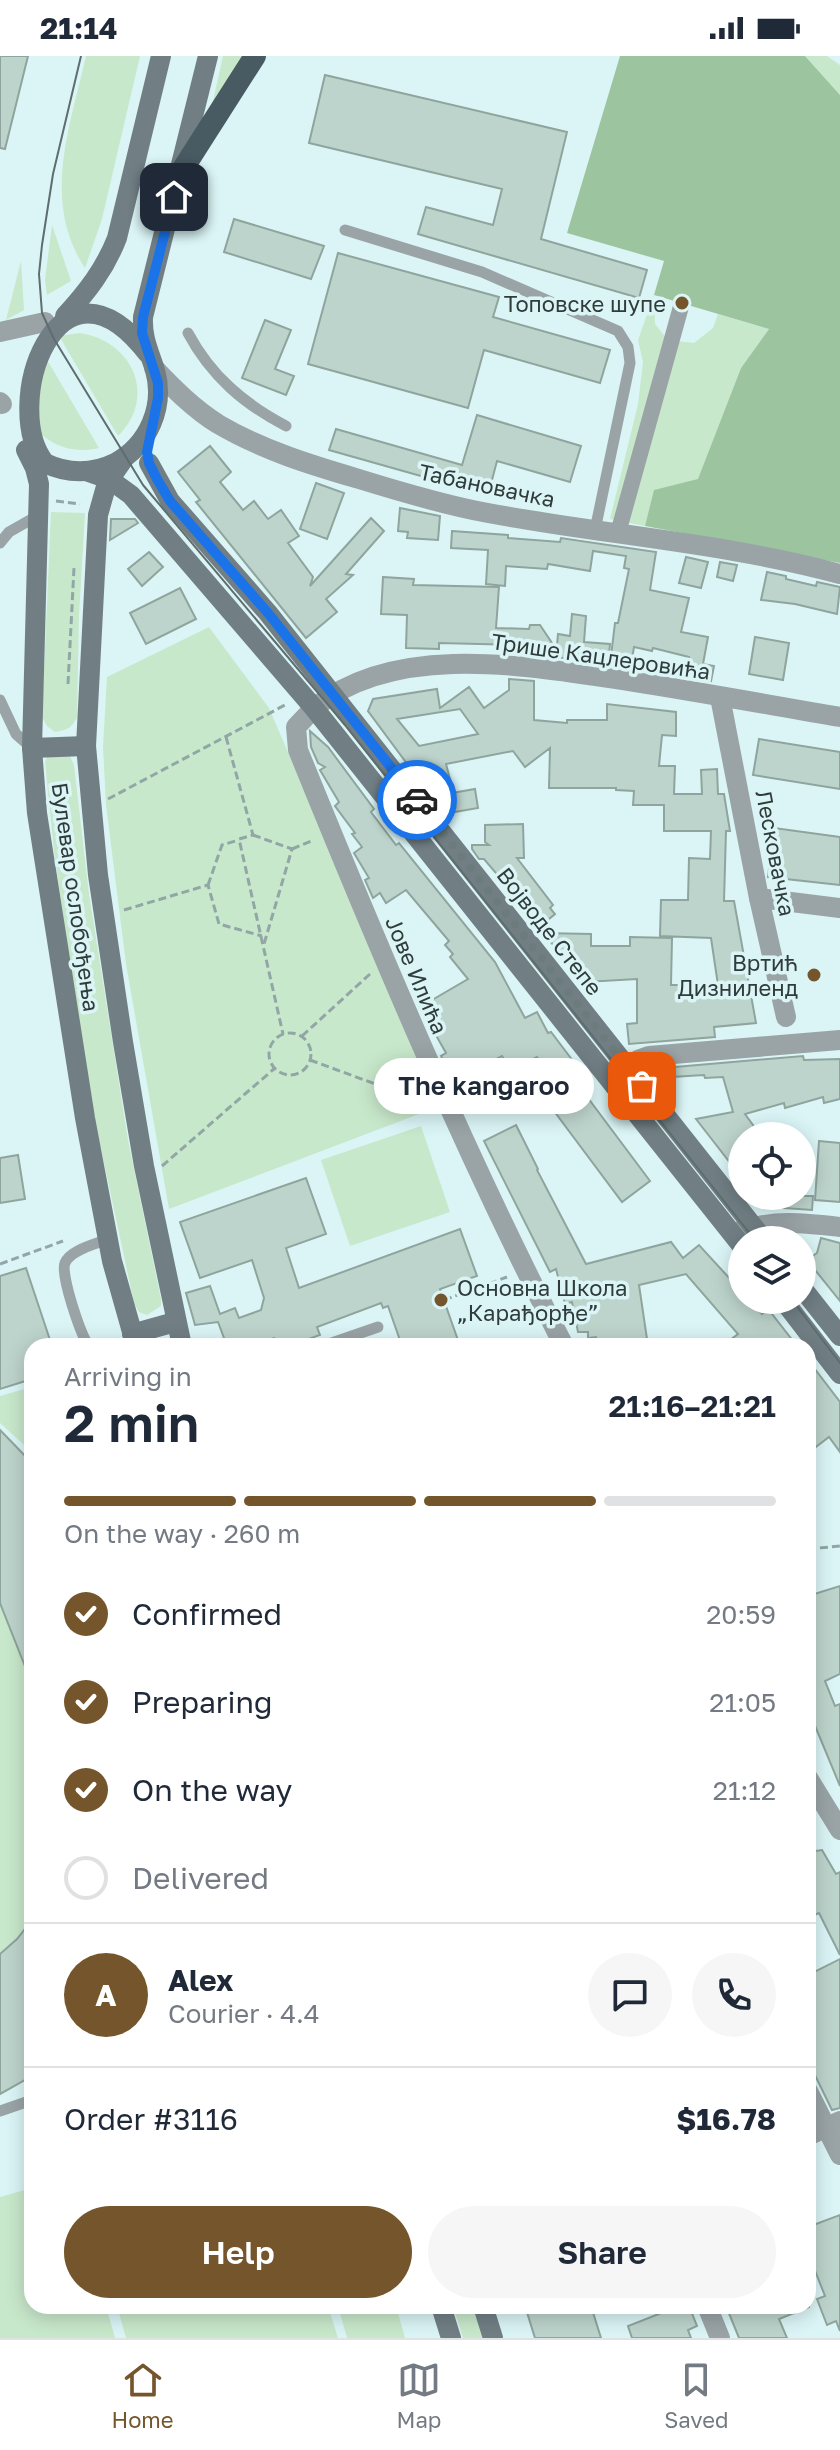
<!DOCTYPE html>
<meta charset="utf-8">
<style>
body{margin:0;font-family:"Golos Text",sans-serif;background:#f6f6f7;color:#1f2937;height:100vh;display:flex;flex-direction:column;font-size:30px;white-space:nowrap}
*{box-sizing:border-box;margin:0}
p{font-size:26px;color:#747a83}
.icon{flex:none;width:44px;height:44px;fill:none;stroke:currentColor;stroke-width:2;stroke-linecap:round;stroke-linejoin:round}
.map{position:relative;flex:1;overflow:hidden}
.drawer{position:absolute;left:24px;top:1282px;width:792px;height:976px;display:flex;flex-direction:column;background:#fff;border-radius:24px;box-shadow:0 4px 20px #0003}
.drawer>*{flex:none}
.tools{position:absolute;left:728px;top:1066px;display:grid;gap:16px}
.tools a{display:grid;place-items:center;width:88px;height:88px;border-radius:50%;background:#fff;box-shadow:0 4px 20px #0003;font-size:40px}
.pin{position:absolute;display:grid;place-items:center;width:68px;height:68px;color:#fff;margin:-34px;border-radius:16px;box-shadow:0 4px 12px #0006}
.courier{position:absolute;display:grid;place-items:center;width:80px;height:80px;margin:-40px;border:6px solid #1a73e8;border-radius:50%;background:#fff;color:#222;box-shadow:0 2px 10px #0007}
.bubble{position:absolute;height:56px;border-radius:28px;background:#fff;box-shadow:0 4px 20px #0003;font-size:26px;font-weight:600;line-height:56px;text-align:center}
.head em{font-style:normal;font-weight:600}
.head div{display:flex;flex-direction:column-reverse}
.head{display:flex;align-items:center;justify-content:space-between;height:136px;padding:0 40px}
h1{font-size:52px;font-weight:600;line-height:60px}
.bar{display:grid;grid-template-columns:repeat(4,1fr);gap:12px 8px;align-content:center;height:96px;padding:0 40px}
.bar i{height:10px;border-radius:6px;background:#e0e1e3}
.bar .active{background:#75552b}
.bar p{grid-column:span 4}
.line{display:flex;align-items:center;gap:20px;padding:0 40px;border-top:2px solid #e0e1e3}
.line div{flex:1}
.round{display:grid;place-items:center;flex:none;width:84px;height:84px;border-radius:42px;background:#f6f6f7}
ol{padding:0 40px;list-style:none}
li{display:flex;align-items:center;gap:24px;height:88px}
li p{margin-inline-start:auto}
li .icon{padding:8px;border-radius:50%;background:#75552b;color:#fff;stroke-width:4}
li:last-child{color:#747a83}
li i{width:44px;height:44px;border:4px solid #e0e1e3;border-radius:50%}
.cta{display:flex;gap:16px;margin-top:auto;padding:16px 40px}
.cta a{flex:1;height:92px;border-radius:48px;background:#75552b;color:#fff;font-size:32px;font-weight:600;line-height:92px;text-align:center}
.cta a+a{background:#f6f6f7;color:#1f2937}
.status{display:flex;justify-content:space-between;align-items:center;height:56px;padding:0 40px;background:#fff;direction:ltr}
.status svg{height:22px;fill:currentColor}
.dock{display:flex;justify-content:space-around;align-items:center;height:112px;border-top:2px solid #e0e1e3;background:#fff;font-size:22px;color:#747a83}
.dock a{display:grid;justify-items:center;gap:4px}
.dock .active{color:#75552b}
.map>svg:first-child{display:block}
.green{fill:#c8e8cb}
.forest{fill:#9bc49f}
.building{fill:#bdd4cc;stroke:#8ea49d;stroke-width:2;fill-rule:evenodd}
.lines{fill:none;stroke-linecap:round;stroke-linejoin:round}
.path{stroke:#92a6a6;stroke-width:3;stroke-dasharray:8 4;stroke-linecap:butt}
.service{stroke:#9aa4a7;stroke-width:11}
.pedestrian{stroke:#9aa4a7;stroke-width:16}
.minor{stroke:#9aa4a7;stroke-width:20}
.tertiary{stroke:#9aa4a7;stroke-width:20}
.secondary{stroke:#717f85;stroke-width:20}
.trunk{stroke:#485a62;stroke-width:22}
.tram{stroke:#5e6d6e;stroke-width:2}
.done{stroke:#6c7c7c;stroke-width:8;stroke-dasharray:0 14.4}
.route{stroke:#1a73e8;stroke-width:10}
.poi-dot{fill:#75552b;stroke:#dbf5f6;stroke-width:3}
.labels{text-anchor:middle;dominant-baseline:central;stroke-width:7;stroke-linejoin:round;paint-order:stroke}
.poi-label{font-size:22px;fill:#303b3b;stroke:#dbf5f6;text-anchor:end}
.street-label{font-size:22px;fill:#303b3b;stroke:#dbf5f6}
</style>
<div class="status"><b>21:14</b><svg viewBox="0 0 49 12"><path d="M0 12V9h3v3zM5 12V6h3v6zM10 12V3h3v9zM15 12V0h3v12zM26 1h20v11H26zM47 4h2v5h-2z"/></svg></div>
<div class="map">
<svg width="840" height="2282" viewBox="0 0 840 2282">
<rect width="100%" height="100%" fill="#dbf5f6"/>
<g class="green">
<path d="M86 0H140L102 163 85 212C41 146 70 71 86 0Z"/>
<path d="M223 0H245L209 63Z"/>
<path d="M805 0H827L840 9V39Z"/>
<path d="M52 169 71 225 47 239 45 224Z"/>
<path d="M21 205 24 254 6 264Z"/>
<path d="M654 239 655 268 668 284 694 287 713 272 718 258 769 273 741 312 698 424 655 434 645 470 610 463 638 348 643 306 638 284Z"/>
<path d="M80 277C132 285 158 340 118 380L59 280Z"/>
<path d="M40 292 99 392C57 403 15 369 22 325 24 311 32 302 40 292Z"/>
<path d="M51 456 85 457 79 560 77 661C72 672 67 674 55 676L47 670 42 661Z"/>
<path d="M209 571 269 652 440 1050 169 1153 126 908 106 749 103 691 107 621Z"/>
<path d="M70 700 74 709 89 838 128 1084 161 1243V1250L147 1259 139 1256 134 1247 85 1018 54 795 45 706 47 701Z"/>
<path d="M421 1070 450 1156 350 1190 321 1104Z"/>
<path d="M32 1331V1396L0 1367V1340Z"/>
<path d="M0 1376 32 1407V2020L0 2038Z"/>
<path d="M32 2132V2250H106L115 2282H0V2141Z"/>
<path d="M117 2250H328L338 2282H126Z"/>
<path d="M338 2250H396L405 2282H347Z"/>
<path d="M453 2250H476L487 2282H463Z"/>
</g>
<path class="forest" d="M620 0H805L840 39V507L645 470 654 434 698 423 741 312 769 273 654 239 664 205 567 177Z"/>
<g class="building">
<path d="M0 0H28L5 93 0 92Z"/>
<path d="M325 19 567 76 541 183 647 214 639 242 418 178 426 151 493 169 502 133 309 87Z"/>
<path d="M234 163 324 190 311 223 224 196Z"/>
<path d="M338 197 499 241 493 261 610 294 600 327 484 294 468 352 308 308Z"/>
<path d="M265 264 291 274 275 313 294 320 286 339 242 322Z"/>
<path d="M477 359 581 390 570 426 497 405 488 439 329 394 336 373 462 409Z"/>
<path d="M210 390 231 416 220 426 243 454 254 445 268 463 281 454 299 480 288 487 313 521 310 530 371 462 384 475 346 518 353 519 326 543 337 556 306 582 196 446 200 444 178 416Z"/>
<path d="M316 427 344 437 327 483 300 473Z"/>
<path d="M400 452 440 460 438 484 407 482 408 476 398 475Z"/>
<path d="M111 463H135L138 467 110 484Z"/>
<path d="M452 475 508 479V482L560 486 561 482 656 496 650 534 689 542 681 576 708 581 703 608 714 610 711 625 685 621 689 601 653 592 652 595 634 591 632 603 611 600 615 567H618L629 513 624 512 626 500 593 495 590 515 548 508 547 513 506 510 505 530 486 528 488 494 451 492Z"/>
<path d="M149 496 163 511 142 530 128 513Z"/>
<path d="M686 501 708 506 701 532 679 527Z"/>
<path d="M720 506 737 509 733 525 717 521Z"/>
<path d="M767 516 786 520V523L816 530 817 526 840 531 837 558 795 548 761 544Z"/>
<path d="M383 521 414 523 413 529 499 531 496 572 529 573 530 569H540L554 590 439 587V593L406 592 407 559 381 558Z"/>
<path d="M180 532 196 563 146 588 130 557Z"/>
<path d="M572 558 586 560 584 586 610 588 608 608 556 601 558 578 570 580Z"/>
<path d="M755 581 789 587 783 624 749 618Z"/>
<path d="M509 623 534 625V664L567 667V664H607V648L676 656V680L662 679 659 710H675L674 738H702L701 714 717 713 718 738H724L730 775H726L724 845H734L756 967 714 971 715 981 629 988 627 968 637 967V923L585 926 543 877 591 878V890H630V881L672 882 671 929H718L711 882 660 880 661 844H688L689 802 710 803 711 775H664V749H633L634 735 616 734V732H549L550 692 525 711 513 695 446 708 450 723 422 728 368 655 373 643 437 633 440 652 469 631 484 652 509 634ZM460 653 478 678 419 690 397 663Z"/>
<path d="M310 675 328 691 374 753 371 756 396 789 399 787 495 906 525 962 537 956 548 977 551 976 573 1005 552 1021 537 1001 511 1014 502 1000 453 1025 441 1000 446 997 420 951 468 923 450 901 453 898 445 889 449 885 406 834 386 847 380 837 373 842 365 824 369 822 354 797 362 791 352 778 355 777 335 750 339 746 320 714 325 711 318 707 311 691Z"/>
<path d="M759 683 840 696V733L753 719Z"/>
<path d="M475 733 478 752 449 757 446 738Z"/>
<path d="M523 768 524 802H517L553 849 550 852 555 858 537 873 510 839 513 837 484 803H479L472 793V789H489L485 786V769Z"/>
<path d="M774 772 840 781V829L768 821Z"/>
<path d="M803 1000 804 1004 840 1003V1043L824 1047 823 1041 785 1052 784 1047 745 1058 761 1080H742V1122L696 1063 733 1056 723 1021 705 1022 704 1019 672 1021 663 1031 650 1016 652 1013Z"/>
<path d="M582 1034 650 1125 622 1146 554 1055Z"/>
<path d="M516 1069 538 1113 537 1114 586 1208 671 1186 683 1202 699 1189 742 1236V1244H749L762 1258 768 1253 797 1290H722L738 1278 686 1218 639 1229 647 1283 597 1289 596 1281 588 1282V1276H578L572 1246 565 1248 556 1213 550 1216 484 1085Z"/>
<path d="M819 1085 840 1087V1146L815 1144Z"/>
<path d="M18 1099 25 1143 0 1147V1102Z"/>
<path d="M306 1122 326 1178 286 1192 299 1232 460 1173 477 1220 440 1233 460 1290H402L388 1250 383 1252 381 1247 317 1271 320 1279 289 1290H277L274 1282 254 1290H227L218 1266 195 1269 186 1237 210 1230 220 1258 235 1252 239 1262 261 1254 264 1242 252 1204 200 1222 180 1166Z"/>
<path d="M770 1140H813L812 1154 770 1151Z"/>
<path d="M821 1182 840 1187V1245L807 1204 817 1197Z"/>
<path d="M26 1212 52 1290H32V1323L0 1333V1220Z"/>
<path d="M808 1304 840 1346V1396L829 1381 808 1397Z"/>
<path d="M0 1374 32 1407 30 1623 0 1547Z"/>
<path d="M840 1530V1618L825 1625 835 1650 840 1648V1730L808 1653V1540Z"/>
<path d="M822 1794 836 1818 840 1816V1899L819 1857 812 1860 808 1852V1796Z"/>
<path d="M32 1864V2020L0 2038V1898L17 1883Z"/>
<path d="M840 1903V2052L832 2054 808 2005V1919Z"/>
<path d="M840 2159V2275L836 2265 827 2269 817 2243 825 2240 810 2202 814 2200 808 2185V2171Z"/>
<path d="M525 2250H591L601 2282H535Z"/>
<path d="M679 2250H689L697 2270 688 2274 691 2282H632L628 2270Z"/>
<path d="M726 2250H809V2251L779 2263 787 2282H739Z"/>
</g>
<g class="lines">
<g class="path">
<path d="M56 445 80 448"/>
<path d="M68 628 74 512"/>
<path d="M226 681 253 779 239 783 283 978"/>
<path d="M108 743 285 649"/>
<path d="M253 779 292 793 264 888"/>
<path d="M292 793 314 784"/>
<path d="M208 829 222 789 239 784"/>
<path d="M124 854 208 829 219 868 262 880"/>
<circle cx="290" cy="998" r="21"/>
<path d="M302 980 370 918"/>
<path d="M310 1004 427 1047"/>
<path d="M162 1110 275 1012"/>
<path d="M0 1208 63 1185"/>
<path d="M444 1244 507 1221"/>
<path d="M808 1493 840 1490"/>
</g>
<g class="service">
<path d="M345 174 482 216 618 275 628 291 630 307 595 474"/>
<path d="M188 277C211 320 244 348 286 370"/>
<path d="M0 487 9 476 39 459"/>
<path d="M0 644 16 678 32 692"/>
<path d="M89 1290C81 1280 60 1218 65 1207 70 1194 96 1188 108 1183"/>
<path d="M323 1290 378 1271"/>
<path d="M0 2055 32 2044"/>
</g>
<path class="pedestrian" d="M618 477 682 247"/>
<g class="minor">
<path d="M720 641 759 842 786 961"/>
<path d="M314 652 296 671 298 694C380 896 464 1096 564 1290"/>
<path d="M759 842 840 852"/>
<path d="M627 1013 638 1004 649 1000 840 984"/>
<path d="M740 1175C774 1163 805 1167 840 1171"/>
<path d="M808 1722 840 1774"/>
<path d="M808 2035 840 2099"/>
<path d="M808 2080 840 2065"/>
<path d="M707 2250 720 2282"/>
</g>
<g class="tertiary">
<path d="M0 276 45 266"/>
<path d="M154 312C174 333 194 353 218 368 262 394 311 409 359 423 401 436 444 449 488 457 605 479 725 487 840 518"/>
<path d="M0 346 2 348"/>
<path d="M314 652C397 584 532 611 629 625 699 636 770 649 840 661"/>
</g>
<g class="secondary">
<path d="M65 260C87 236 105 213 117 182L161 0"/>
<path d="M148 298C57 180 0 352 45 407 67 418 93 418 115 407 149 389 165 350 155 314 149 295 142 282 143 261L208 0"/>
<path d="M26 394 35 412 39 428 32 692 37 757 85 1062 112 1205 136 1290"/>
<path d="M125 401 107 427 98 459 86 690 98 819 123 986 144 1110 182 1290"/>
<path d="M149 407 170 445 268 557 764 1184"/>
<path d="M86 415 109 423 131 439 314 652 742 1190"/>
<path d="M32 692 86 690"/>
<path d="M802 1232 840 1280"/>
<path d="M783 1244 840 1318"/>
<path d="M132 1278 175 1266"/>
<path d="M441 2250 451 2282"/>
<path d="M483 2250 493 2282"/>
</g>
<path class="trunk" d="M179 119 255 0"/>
<g class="tram">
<path d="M81 0 53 118 42 189 39 218 42 257 54 283 143 429 345 669 755 1184"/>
<path d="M792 1244 840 1307"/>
</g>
</g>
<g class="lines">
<path class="done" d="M417 744 642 1030"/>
<path class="route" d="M174 141 143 261 142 277 158 327V342L147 396 149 407 157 423 170 445 268 557 417 744"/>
</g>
<g class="poi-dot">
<circle cx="682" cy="247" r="8"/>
<circle cx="814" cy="919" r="8"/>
<circle cx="441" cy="1244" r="8"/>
</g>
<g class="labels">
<g class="poi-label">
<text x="666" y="247">Топовске шупе</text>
<text x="798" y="906">Вртић<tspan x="798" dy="25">Дизниленд</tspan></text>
<text x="457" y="1231" text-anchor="start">Основна Школа<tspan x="457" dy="25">„Карађорђе”</tspan></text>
</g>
<g class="street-label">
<text transform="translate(487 429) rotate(12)">Табановачка</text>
<text transform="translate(601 600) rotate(8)">Трише Кацлеровића</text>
<text transform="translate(776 797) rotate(79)">Лесковачка</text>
<text transform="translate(76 841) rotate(82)">Булевар ослобођења</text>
<text transform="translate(550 875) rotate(52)">Војводе Степе</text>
<text transform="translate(417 919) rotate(67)">Јове Илића</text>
</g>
</g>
</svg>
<div class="tools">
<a><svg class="icon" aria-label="locate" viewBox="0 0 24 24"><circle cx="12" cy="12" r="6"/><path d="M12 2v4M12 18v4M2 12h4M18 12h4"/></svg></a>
<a><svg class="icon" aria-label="layers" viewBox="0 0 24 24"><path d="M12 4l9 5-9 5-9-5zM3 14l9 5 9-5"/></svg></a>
</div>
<div class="pin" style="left:642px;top:1030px;background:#ea580c"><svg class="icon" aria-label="bag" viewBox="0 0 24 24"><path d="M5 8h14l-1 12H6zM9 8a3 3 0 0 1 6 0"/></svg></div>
<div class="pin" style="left:174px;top:141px;background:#1f2937"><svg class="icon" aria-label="home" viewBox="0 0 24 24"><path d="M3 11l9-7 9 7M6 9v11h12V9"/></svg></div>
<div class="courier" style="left:417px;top:744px"><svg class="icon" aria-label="car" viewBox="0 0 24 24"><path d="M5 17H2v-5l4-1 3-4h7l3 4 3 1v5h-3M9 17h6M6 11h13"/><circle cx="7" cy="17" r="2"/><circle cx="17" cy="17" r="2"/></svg></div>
<div class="bubble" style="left:374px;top:1002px;width:220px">The kangaroo</div>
<section class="drawer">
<div class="head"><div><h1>2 min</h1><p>Arriving in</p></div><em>21:16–21:21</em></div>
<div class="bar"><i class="active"></i><i class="active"></i><i class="active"></i><i></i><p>On the way · 260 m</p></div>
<ol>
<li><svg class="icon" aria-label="check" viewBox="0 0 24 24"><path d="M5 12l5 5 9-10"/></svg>Confirmed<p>20:59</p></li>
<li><svg class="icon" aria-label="check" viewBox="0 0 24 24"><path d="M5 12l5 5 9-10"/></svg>Preparing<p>21:05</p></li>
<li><svg class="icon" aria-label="check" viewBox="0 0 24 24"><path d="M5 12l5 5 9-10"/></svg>On the way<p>21:12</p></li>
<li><i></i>Delivered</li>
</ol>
<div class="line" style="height:144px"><b class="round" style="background:#75552b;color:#fff">A</b><div><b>Alex</b><p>Courier · 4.4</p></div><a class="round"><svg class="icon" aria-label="chat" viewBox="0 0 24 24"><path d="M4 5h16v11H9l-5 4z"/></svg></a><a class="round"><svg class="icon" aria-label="phone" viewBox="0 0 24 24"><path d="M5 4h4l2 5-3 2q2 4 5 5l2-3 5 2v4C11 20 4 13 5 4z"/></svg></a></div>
<div class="line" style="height:104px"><div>Order #3116</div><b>$16.78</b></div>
<div class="cta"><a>Help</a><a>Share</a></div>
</section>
</div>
<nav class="dock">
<a class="active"><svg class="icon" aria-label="home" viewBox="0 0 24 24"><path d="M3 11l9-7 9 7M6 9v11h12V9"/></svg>Home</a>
<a><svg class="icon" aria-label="map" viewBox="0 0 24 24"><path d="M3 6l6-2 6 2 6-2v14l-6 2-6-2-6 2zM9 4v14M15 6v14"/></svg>Map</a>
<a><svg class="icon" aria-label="saved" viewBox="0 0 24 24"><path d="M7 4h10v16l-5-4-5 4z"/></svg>Saved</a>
</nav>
